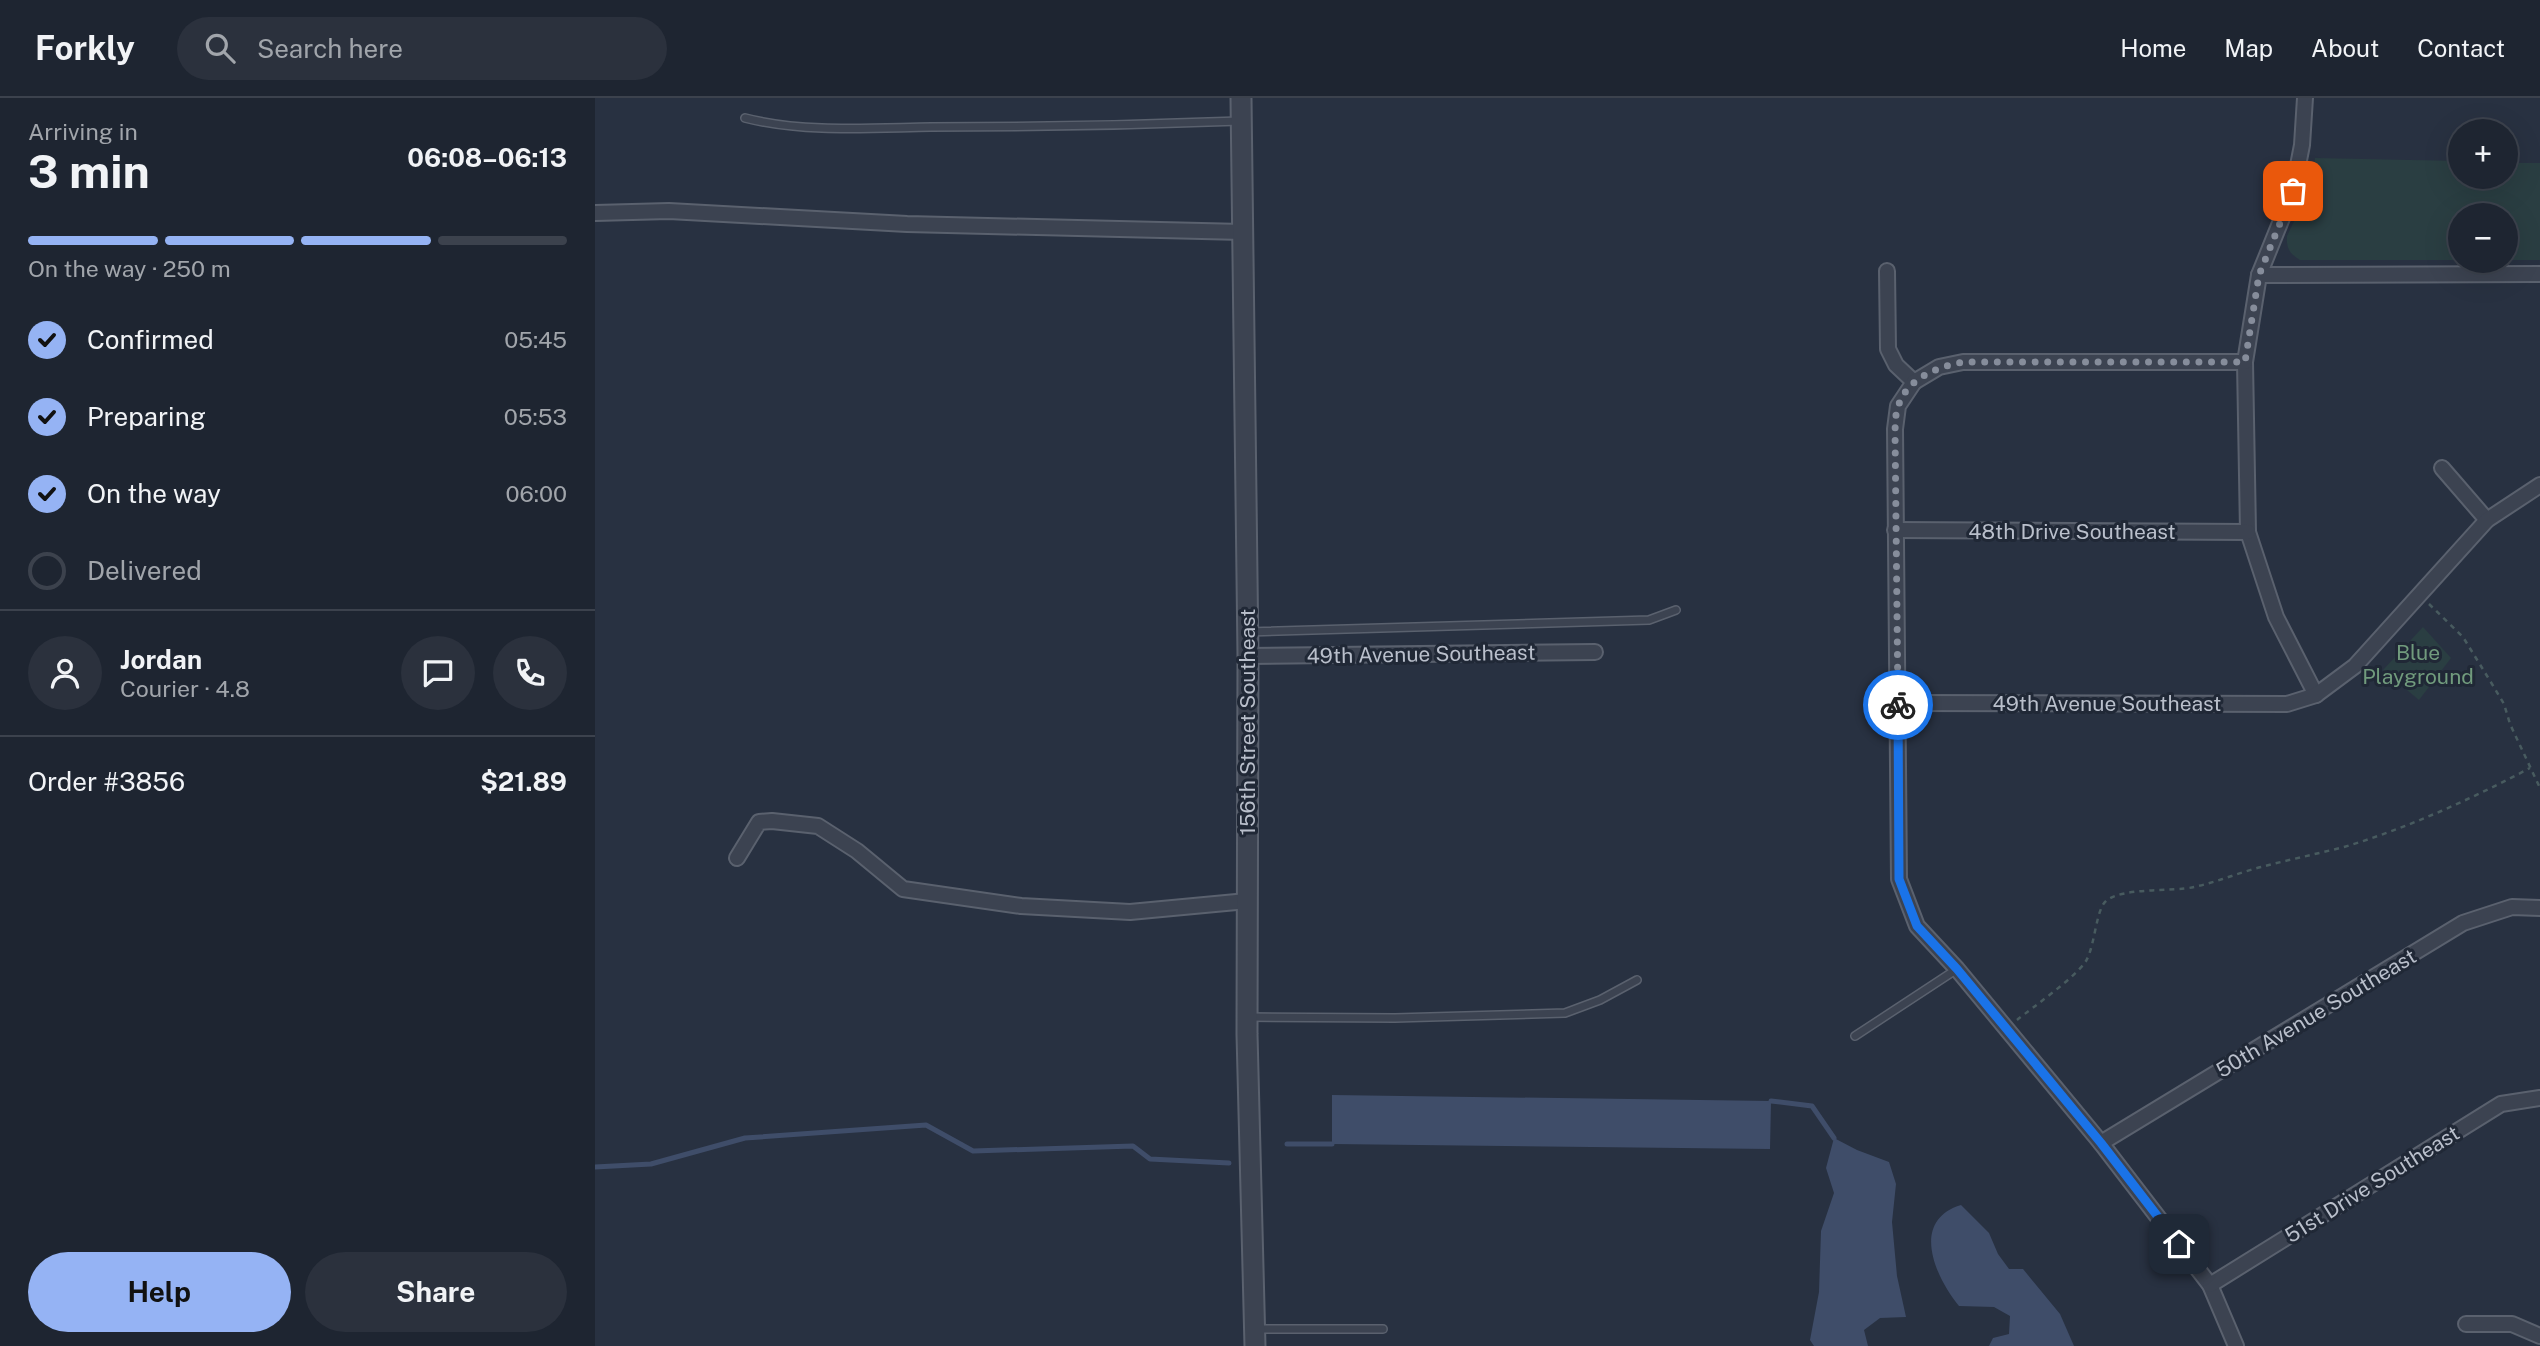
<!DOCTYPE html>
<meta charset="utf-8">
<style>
body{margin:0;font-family:"Public Sans",sans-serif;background:#2b313d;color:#f1f3f6;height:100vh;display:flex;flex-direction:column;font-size:26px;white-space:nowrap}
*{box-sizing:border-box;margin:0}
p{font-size:23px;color:#a1a5ab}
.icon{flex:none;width:38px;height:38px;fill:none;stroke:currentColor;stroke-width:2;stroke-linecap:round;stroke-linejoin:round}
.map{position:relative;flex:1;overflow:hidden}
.drawer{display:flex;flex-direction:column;background:#1e2531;width:595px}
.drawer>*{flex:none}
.tools{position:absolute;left:1853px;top:21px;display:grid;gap:14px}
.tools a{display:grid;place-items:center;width:70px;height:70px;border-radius:50%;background:#1e2531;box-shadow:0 7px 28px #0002,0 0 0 2px #3c424d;font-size:35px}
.pin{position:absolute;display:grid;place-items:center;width:60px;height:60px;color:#fff;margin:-30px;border-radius:14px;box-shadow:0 4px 10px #0006}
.courier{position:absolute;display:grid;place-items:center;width:70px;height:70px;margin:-35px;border:5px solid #1a73e8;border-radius:50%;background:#fff;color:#222;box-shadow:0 2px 9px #0007}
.headline em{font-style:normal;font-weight:700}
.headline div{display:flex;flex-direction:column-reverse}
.headline{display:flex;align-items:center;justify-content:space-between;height:119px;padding:0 28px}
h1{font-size:46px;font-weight:700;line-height:52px}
.bar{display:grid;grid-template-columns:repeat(4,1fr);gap:10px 7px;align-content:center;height:84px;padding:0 28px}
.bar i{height:9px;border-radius:5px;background:#3c424d}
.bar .current{background:#95b3f4}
.bar p{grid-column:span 4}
.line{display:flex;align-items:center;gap:18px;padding:0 28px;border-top:2px solid #3c424d}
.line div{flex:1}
.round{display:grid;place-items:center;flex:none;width:74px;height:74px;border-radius:37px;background:#2b313d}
ol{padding:0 28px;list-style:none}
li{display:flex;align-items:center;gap:21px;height:77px}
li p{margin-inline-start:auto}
li .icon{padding:7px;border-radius:50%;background:#95b3f4;color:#111;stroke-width:4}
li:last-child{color:#a1a5ab}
li i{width:38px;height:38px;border:4px solid #3c424d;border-radius:50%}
.action{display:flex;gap:14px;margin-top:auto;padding:14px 28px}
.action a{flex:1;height:80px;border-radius:42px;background:#95b3f4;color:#111;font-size:28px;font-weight:700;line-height:80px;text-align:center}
.action a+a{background:#2b313d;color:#f1f3f6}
header{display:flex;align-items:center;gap:42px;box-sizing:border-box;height:98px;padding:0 35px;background:#1e2531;border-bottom:2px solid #3c424d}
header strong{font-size:33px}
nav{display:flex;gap:38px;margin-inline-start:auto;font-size:24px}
.search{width:490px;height:63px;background:#2b313d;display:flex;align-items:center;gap:18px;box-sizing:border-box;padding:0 24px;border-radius:38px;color:#a1a5ab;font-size:26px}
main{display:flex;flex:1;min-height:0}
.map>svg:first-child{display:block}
.green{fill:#2a3e42}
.water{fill:#3f4d69}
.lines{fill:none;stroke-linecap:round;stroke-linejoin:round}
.stream{stroke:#3f4d69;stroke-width:5}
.service-casing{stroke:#5a616e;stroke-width:10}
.minor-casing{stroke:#5a616e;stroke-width:18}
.tertiary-casing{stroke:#5a616e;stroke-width:23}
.path{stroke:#485b5f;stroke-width:2.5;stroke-dasharray:5 5;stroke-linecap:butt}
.service{stroke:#3c4351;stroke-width:7}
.minor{stroke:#3c4351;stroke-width:14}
.tertiary{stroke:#3c4351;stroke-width:19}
.done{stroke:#868d9b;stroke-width:7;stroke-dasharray:0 12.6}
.route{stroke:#1a73e8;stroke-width:9}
.labels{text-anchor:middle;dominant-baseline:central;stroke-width:6;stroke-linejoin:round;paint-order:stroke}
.street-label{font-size:21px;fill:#b9bfcb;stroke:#202836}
.park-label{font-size:21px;fill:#719b7d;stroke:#202836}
</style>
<header>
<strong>Forkly</strong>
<div class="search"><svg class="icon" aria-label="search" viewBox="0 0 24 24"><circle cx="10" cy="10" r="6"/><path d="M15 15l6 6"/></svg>Search here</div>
<nav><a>Home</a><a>Map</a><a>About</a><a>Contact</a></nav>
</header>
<main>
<section class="drawer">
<div class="headline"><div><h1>3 min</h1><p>Arriving in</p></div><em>06:08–06:13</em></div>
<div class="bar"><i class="current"></i><i class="current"></i><i class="current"></i><i></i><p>On the way · 250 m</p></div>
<ol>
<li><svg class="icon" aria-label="check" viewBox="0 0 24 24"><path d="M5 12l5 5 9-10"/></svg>Confirmed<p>05:45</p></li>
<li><svg class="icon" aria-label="check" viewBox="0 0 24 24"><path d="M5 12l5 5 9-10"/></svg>Preparing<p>05:53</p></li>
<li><svg class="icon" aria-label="check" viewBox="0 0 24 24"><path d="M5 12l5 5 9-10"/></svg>On the way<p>06:00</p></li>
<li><i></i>Delivered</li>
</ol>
<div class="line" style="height:126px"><a class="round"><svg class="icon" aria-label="person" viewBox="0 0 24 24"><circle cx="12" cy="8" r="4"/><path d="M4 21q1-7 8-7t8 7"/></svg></a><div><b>Jordan</b><p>Courier · 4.8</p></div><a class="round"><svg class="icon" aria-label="chat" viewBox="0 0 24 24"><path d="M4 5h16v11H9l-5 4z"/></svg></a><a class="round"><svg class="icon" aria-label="phone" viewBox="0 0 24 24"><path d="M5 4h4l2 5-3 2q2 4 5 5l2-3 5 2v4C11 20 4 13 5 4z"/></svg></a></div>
<div class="line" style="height:91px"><div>Order #3856</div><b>$21.89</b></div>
<div class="action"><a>Help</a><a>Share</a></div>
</section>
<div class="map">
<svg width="1945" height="1248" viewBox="0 0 1945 1248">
<rect width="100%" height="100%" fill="#283141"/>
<g class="green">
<path d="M1720 60 1865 63 1866 79H1911V65H1945V162H1911V117H1866L1865 162H1705C1695 156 1691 150 1692 138L1716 88Z"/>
<path d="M1828 529 1856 560 1824 602 1788 572Z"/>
</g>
<g class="water">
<path d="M737 997 1176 1003 1175 1051 737 1046Z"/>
<path d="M1239 1040 1262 1052 1294 1064 1301 1086 1297 1124 1302 1178 1311 1219 1285 1220 1269 1232 1273 1248H1219L1215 1242 1224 1194 1226 1133 1239 1095 1231 1070Z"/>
<path d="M1366 1107 1394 1135 1403 1156 1414 1171H1428L1465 1216 1479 1248H1394L1398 1240 1414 1236 1415 1218 1399 1209 1364 1208C1341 1180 1314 1123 1366 1107Z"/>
</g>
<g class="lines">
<g class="stream">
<path d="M1176 1003 1217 1008 1239 1040"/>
<path d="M692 1046H737"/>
<path d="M0 1069 56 1066 150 1040 331 1027 378 1053 538 1048 555 1061 634 1065"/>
</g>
<defs>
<g id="service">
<path d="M150 20C209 35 275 30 336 29 439 29 542 27 645 23"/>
<path d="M653 534 1054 522 1081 512"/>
<path d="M653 919 800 920 970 915 1005 902 1042 882"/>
<path d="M1260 938 1362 871"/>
<path d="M662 1231H788"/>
</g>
<g id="minor">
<path d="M1710 0 1707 47 1698 93 1664 177 1650 264 1653 434 1681 519 1721 597"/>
<path d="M0 115 74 113 312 126 648 134"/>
<path d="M1292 173 1293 251 1301 267 1319 284 1303 308 1300 331 1304 781 1322 828 1362 871 1506 1045 1615 1187 1641 1248"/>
<path d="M1664 177 1945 176"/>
<path d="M1319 284 1344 269 1368 264H1650"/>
<path d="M1847 370 1892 422"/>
<path d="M1300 432 1653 434"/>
<path d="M653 558 1000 554"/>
<path d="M1302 605 1692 606 1721 597 1760 568 1892 422 1945 387"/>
<path d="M142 760 164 724 177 723 223 728 262 753 308 791 426 808 535 814 652 803"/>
<path d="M1506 1045 1868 825 1917 809 1945 810"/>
<path d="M1615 1187 1906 1006 1945 1000"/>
<path d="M1871 1226H1917L1945 1238"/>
</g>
<path id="tertiary" d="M646 0 653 558 652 936 660 1248"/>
</defs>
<use href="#service" class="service-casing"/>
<use href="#minor" class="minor-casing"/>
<use href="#tertiary" class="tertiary-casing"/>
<g class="path">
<path d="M1834 506 1868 539 1897 586 1909 606 1915 626 1945 690"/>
<path d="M1422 922C1438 909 1481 879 1491 863 1500 848 1501 811 1511 803 1527 789 1578 794 1599 789 1622 784 1643 775 1666 769 1693 762 1721 756 1749 749 1813 730 1876 701 1935 670"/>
</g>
<use href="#service" class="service"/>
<use href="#minor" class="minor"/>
<use href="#tertiary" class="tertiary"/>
</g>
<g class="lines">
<path class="done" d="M1303 607 1300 331C1301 324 1300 316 1303 309 1311 281 1342 269 1368 264H1650L1664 177 1698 93"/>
<path class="route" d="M1303 607 1304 781 1322 828 1362 871 1506 1045 1584 1146"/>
</g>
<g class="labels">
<g class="street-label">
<text x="1477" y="433">48th Drive Southeast</text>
<text transform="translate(826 556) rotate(-1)">49th Avenue Southeast</text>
<text x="1512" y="605">49th Avenue Southeast</text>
<text transform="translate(652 624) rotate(-90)">156th Street Southeast</text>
<text transform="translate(1721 915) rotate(-31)">50th Avenue Southeast</text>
<text transform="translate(1777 1086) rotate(-32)">51st Drive Southeast</text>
</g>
<g class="park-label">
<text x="1823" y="554">Blue<tspan x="1823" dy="24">Playground</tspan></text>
</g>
</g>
</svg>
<div class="tools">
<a>+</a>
<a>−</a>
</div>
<div class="pin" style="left:1698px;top:93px;background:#ea580c"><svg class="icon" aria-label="bag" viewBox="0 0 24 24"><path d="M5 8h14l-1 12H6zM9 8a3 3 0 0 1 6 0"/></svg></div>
<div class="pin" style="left:1584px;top:1146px;background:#1f2937"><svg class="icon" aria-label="home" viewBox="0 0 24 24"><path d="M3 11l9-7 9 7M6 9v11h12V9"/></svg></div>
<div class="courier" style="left:1303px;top:607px"><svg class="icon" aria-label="bike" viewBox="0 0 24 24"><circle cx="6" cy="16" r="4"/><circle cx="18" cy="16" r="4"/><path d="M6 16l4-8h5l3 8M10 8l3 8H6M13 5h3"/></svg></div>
</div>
</main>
